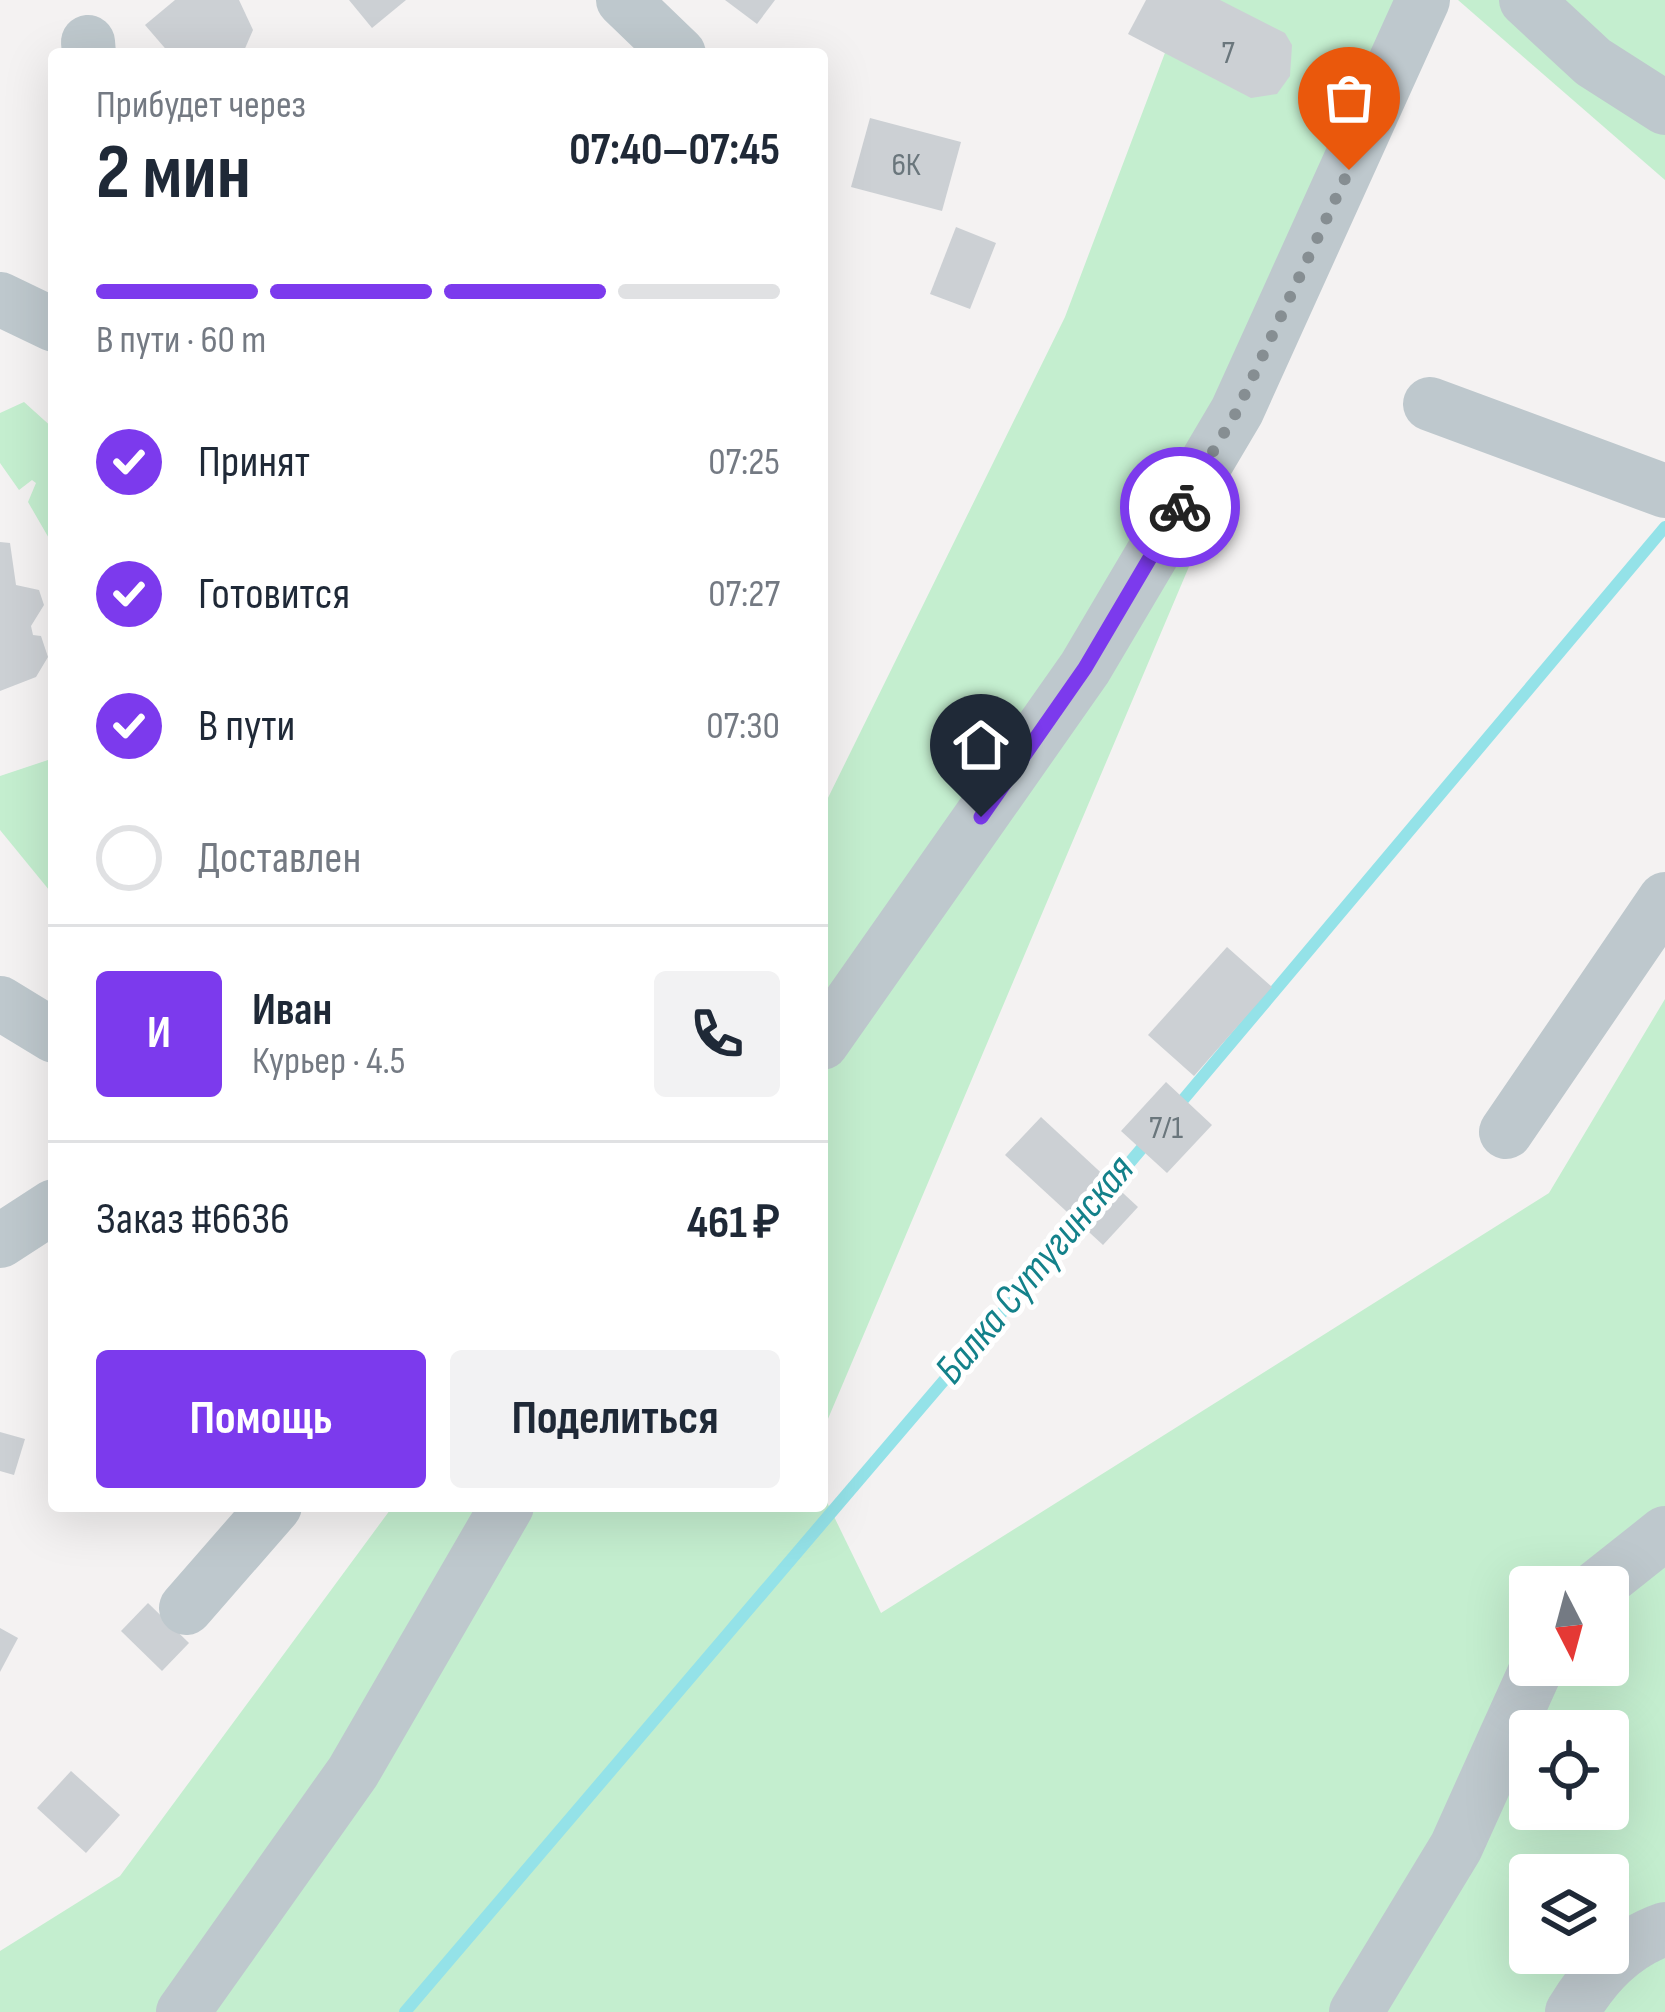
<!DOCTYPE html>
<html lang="ru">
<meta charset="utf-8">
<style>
body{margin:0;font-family:"Sofia Sans Condensed",sans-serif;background:#f2f2f3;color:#1f2937;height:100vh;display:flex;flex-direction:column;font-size:45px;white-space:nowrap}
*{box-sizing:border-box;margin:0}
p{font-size:39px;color:#747a83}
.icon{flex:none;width:66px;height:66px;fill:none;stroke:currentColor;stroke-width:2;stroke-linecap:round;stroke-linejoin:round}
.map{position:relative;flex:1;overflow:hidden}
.side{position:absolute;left:48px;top:48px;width:780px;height:1464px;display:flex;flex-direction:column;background:#fff;border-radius:12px;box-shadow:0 12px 48px #0002}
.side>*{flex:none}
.needle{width:78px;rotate:174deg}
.buttons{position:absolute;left:1509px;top:1566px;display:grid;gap:24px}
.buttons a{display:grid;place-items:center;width:120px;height:120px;border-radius:12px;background:#fff;box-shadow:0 12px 48px #0002;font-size:60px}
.pin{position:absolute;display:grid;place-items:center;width:102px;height:102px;color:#fff;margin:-123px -51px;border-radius:50% 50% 50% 0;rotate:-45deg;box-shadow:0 0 12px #0007}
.pin .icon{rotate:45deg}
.courier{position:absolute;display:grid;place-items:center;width:120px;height:120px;margin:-60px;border:9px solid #7c3aed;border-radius:50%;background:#fff;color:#222;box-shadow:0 3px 15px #0007}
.head em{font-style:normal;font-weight:700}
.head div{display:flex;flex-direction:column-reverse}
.head{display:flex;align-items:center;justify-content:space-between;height:204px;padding:0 48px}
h1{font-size:78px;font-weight:700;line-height:90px}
.bar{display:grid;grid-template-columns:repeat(4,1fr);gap:18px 12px;align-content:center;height:144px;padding:0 48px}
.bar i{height:15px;border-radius:9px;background:#e0e1e3}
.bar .on{background:#7c3aed}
.bar p{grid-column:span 4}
.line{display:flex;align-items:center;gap:30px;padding:0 48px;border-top:3px solid #e0e1e3}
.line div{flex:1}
.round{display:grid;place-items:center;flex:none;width:126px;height:126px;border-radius:12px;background:#f2f2f3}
ol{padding:0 48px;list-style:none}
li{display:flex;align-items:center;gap:36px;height:132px}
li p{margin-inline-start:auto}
li .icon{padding:12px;border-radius:50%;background:#7c3aed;color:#fff;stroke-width:4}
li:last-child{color:#747a83}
li i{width:66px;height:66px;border:6px solid #e0e1e3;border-radius:50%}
.action{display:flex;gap:24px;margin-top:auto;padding:24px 48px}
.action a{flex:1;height:138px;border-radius:12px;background:#7c3aed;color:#fff;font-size:48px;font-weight:700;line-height:138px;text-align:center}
.action a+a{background:#f2f2f3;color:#1f2937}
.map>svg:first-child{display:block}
.green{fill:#c4eecf;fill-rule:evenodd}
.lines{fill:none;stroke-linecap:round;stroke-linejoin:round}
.stream{stroke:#94e2e8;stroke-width:12}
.building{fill:#ccd0d4}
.minor{stroke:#bec8cd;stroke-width:54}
.done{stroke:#868e92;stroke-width:12;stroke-dasharray:0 21.6}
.route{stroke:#7c3aed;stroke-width:15}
.labels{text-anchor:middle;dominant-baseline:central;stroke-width:10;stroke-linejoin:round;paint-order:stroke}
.number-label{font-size:33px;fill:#6a767c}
.water-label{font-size:42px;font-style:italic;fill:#13818a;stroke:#fff}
</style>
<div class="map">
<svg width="1665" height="2012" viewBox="0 0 1665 2012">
<rect width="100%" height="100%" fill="#f4f2f2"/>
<g class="green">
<path d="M1185 0H1429L822 1433V810L1065 317Z"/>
<path d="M1458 0H1665V180Z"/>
<path d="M24 402 54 429V547L28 502 36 483 32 480 19 490 0 463V413Z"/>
<path d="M54 758V896L0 830V776Z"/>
<path d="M1665 999V2012H0V1951L120 1876 393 1506H822V1492L881 1613 1549 1193ZM1530 1587H1608V1665H1530ZM1530 1731H1608V1809H1530ZM1530 1875H1608V1953H1530Z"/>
</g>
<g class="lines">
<g class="stream">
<path d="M1177 1107 1665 527"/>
<path d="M1103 1194 1148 1141"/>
<path d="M405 2012 1086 1214"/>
</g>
</g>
<g class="building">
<path d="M175 0H239L253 30 243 53 170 54 145 25Z"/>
<path d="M349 0H406L372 28Z"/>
<path d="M725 0H775L757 24Z"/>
<path d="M1146 0H1220L1285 33 1292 45 1290 76 1277 94 1251 98 1128 34Z"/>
<path d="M870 118 961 142 942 211 851 187Z"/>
<path d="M956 227 996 243 970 309 930 294Z"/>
<path d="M0 542 10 543 16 585 39 590 44 605 31 626 33 635 41 636 48 657 36 677 0 691Z"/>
<path d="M1227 947 1272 987 1194 1076 1148 1035Z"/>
<path d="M1166 1082 1212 1125 1167 1173 1121 1131Z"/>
<path d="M1041 1117 1138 1207 1103 1245 1005 1155Z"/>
<path d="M0 1432 25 1439 14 1475 0 1471Z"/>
<path d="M148 1603 189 1643 162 1671 121 1631Z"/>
<path d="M0 1628 18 1638 0 1672Z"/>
<path d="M71 1771 120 1815 86 1853 37 1808Z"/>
</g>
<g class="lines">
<g class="minor">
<path d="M623 0 679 54"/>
<path d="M1526 0 1593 62 1665 108"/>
<path d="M88 42 89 54"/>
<path d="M0 299 54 325"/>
<path d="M1430 404 1665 491"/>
<path d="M0 1003 54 1036"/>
<path d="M822 1043 1085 668 1237 411 1423 0"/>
<path d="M1506 1132 1665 899"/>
<path d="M0 1241 54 1206"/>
<path d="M1597 1587 1665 1533"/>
<path d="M186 1608 275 1506"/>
<path d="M183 2012 353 1772 507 1506"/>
<path d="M1356 2012 1456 1847 1538 1665"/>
<path d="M1572 2012C1595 1974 1622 1944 1665 1929"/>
</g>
</g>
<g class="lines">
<path class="done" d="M1180 507 1237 411 1349 170"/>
<path class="route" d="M981 817 1085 668 1180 507"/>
</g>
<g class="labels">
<g class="number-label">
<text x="1228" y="53">7</text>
<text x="906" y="165">6К</text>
<text x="1166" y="1128">7/1</text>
</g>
<g class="water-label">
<text transform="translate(1035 1270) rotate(-50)">Балка Сутугинская</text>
</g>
</g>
</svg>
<div class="buttons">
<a><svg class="needle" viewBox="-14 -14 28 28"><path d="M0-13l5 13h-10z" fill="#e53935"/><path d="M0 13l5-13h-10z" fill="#747a83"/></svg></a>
<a><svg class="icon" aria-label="locate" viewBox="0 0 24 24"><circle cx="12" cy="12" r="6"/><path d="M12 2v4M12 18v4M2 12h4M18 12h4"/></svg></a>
<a><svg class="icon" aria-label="layers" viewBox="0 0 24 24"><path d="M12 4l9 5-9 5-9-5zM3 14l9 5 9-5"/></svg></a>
</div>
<div class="pin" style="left:1349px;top:170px;background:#ea580c"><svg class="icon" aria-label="bag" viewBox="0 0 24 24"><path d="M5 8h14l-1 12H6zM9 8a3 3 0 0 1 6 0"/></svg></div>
<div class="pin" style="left:981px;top:817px;background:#1f2937"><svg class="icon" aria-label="home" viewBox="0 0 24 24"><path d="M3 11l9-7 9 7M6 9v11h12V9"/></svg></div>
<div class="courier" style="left:1180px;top:507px"><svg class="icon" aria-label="bike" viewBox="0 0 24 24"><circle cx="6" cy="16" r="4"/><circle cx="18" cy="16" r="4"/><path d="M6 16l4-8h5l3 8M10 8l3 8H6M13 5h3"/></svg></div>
<section class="side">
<div class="head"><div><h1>2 мин</h1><p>Прибудет через</p></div><em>07:40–07:45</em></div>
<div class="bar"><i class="on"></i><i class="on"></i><i class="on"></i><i></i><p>В пути · 60 m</p></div>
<ol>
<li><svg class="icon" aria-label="check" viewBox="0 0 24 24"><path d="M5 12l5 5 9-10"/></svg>Принят<p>07:25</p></li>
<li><svg class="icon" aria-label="check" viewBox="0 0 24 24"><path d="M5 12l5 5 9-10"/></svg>Готовится<p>07:27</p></li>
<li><svg class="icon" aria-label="check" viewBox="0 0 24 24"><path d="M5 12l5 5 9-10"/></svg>В пути<p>07:30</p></li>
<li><i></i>Доставлен</li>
</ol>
<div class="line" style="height:216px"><b class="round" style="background:#7c3aed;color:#fff">И</b><div><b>Иван</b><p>Курьер · 4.5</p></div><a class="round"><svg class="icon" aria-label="phone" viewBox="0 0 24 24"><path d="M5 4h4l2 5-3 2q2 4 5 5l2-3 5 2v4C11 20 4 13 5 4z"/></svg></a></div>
<div class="line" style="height:156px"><div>Заказ #6636</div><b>461 ₽</b></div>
<div class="action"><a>Помощь</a><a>Поделиться</a></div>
</section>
</div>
